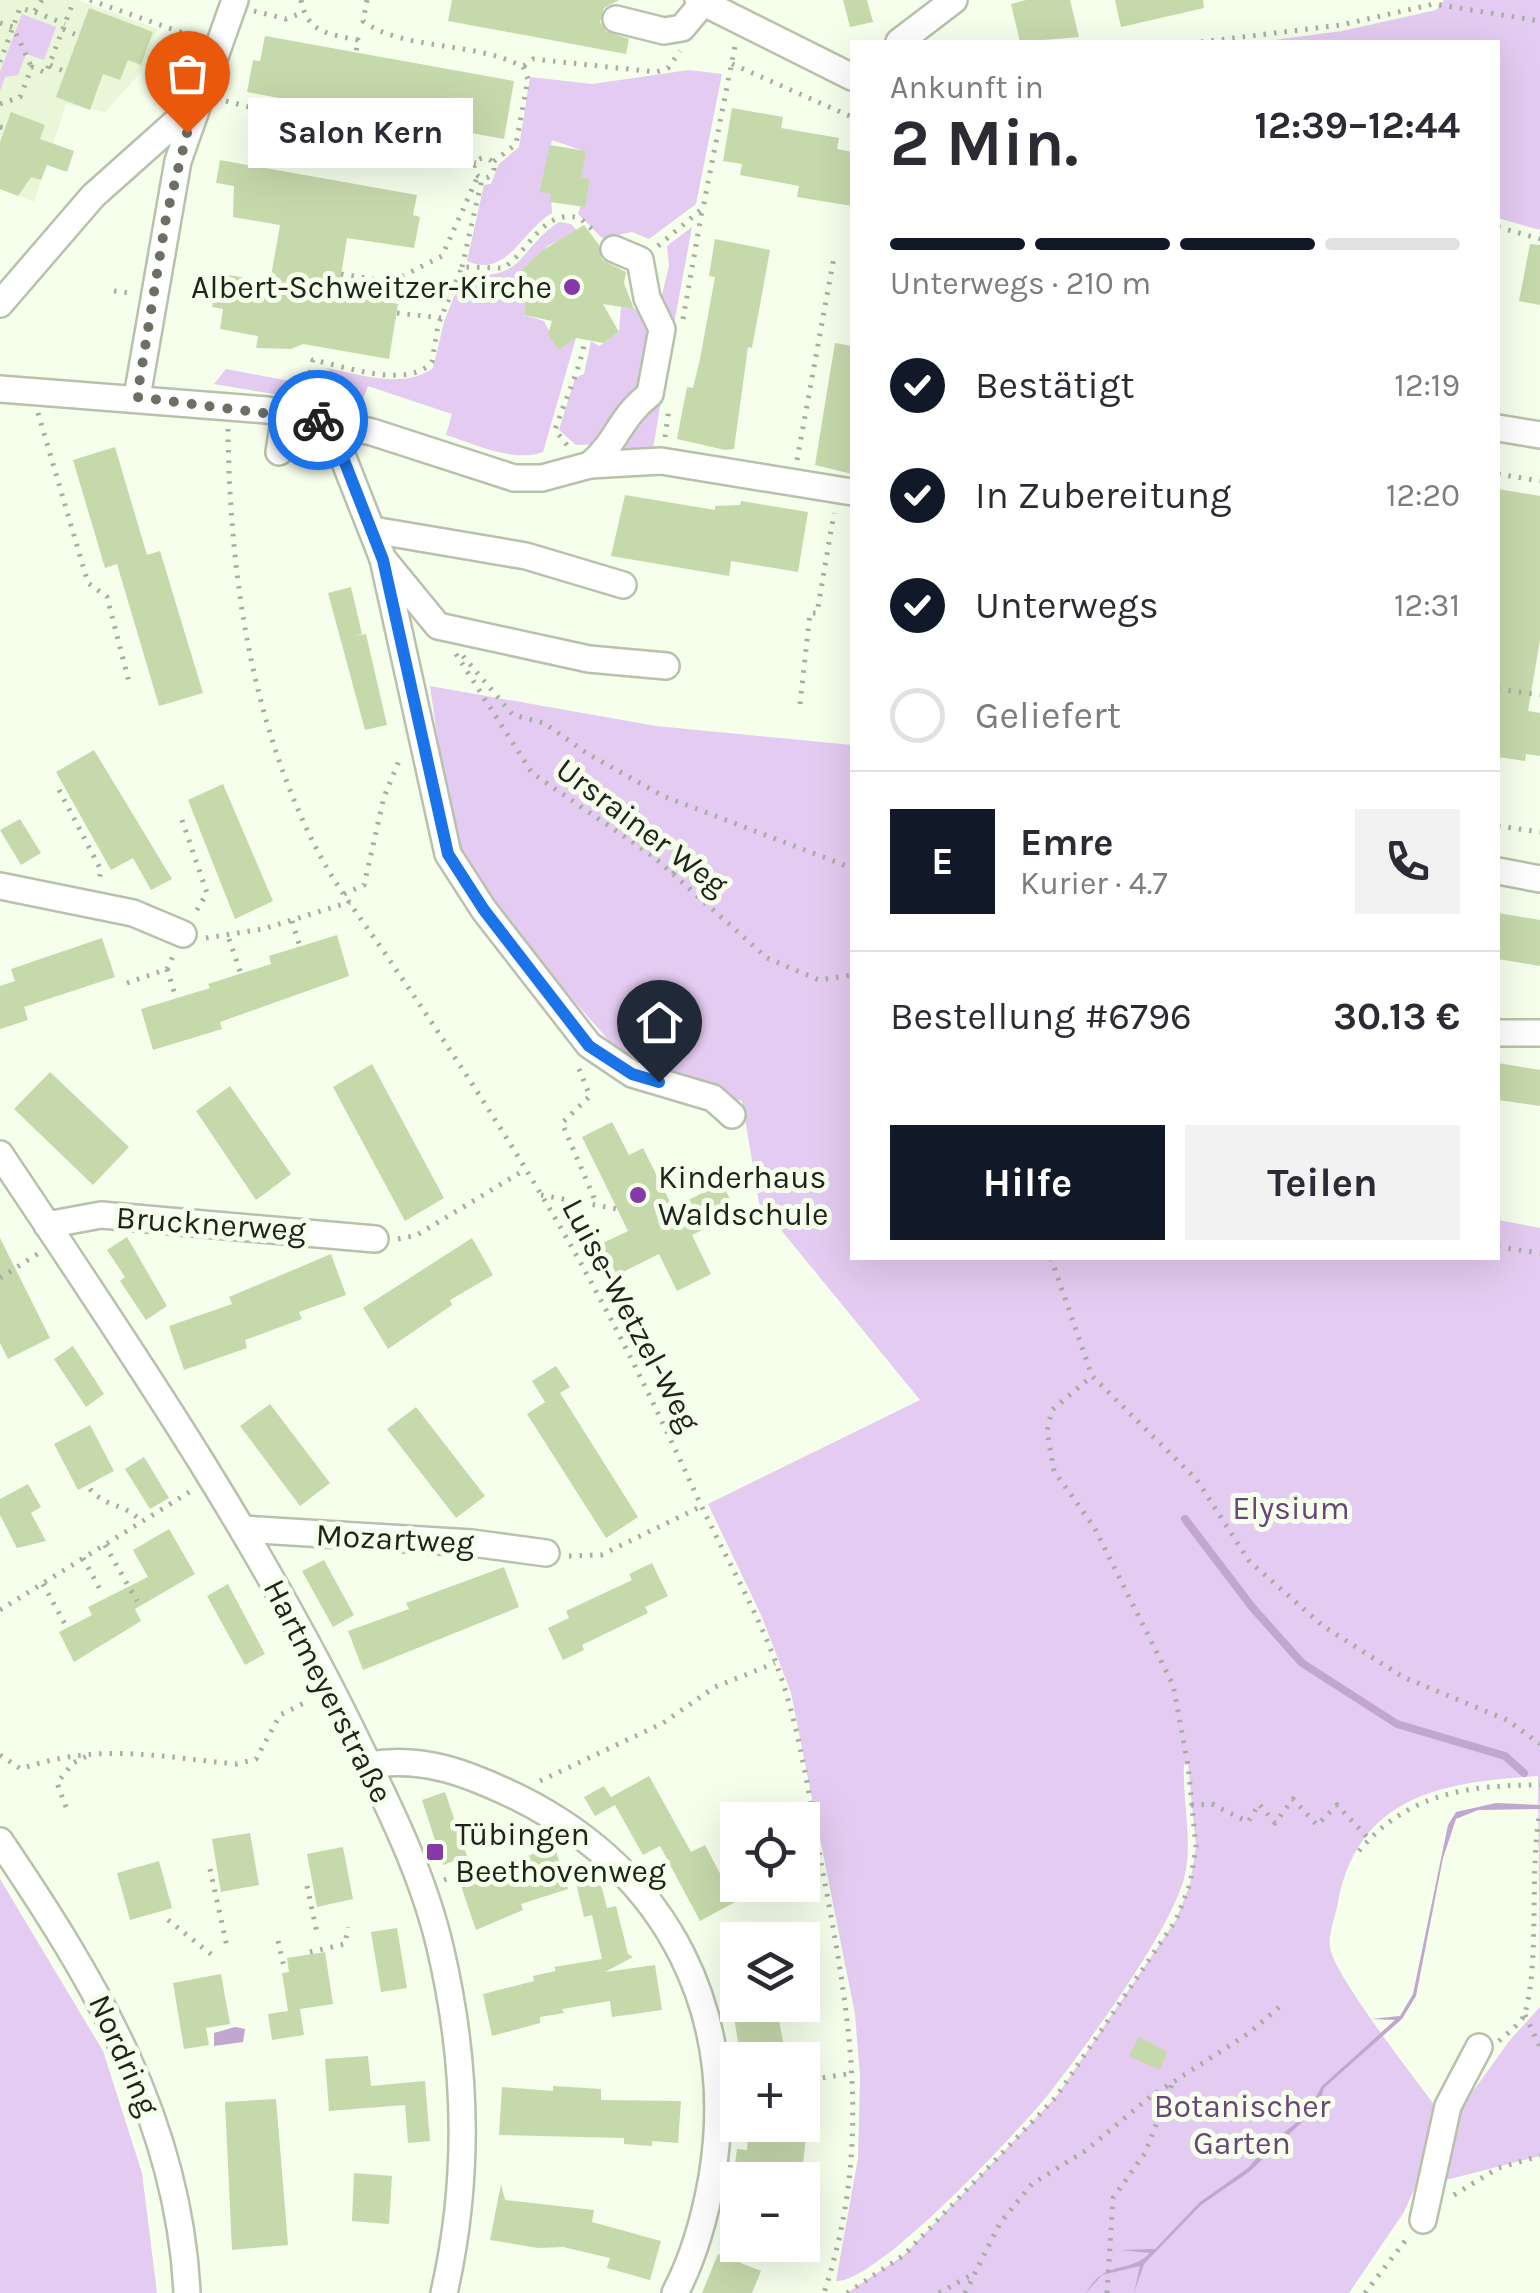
<!DOCTYPE html>
<html lang="de">
<meta charset="utf-8">
<style>
body{margin:0;font-family:Karla,sans-serif;background:#f2f2f3;color:#2b2b33;height:100vh;display:flex;flex-direction:column;font-size:38px;white-space:nowrap}
*{box-sizing:border-box;margin:0}
p{font-size:32px;color:#7c7c81}
.icon{flex:none;width:55px;height:55px;fill:none;stroke:currentColor;stroke-width:2;stroke-linecap:round;stroke-linejoin:round}
.map{position:relative;flex:1;overflow:hidden}
.panel{position:absolute;left:850px;top:40px;width:650px;height:1220px;display:flex;flex-direction:column;background:#fff;border-radius:0px;box-shadow:0 10px 40px #0002}
.panel>*{flex:none}
.fabs{position:absolute;left:720px;top:1802px;display:grid;gap:20px}
.fabs a{display:grid;place-items:center;width:100px;height:100px;border-radius:0px;background:#fff;box-shadow:0 10px 40px #0002;font-size:50px}
.pin{position:absolute;display:grid;place-items:center;width:85px;height:85px;color:#fff;margin:-102px -42px;border-radius:50% 50% 50% 0;rotate:-45deg;box-shadow:0 0 10px #0007}
.pin .icon{rotate:45deg}
.courier{position:absolute;display:grid;place-items:center;width:100px;height:100px;margin:-50px;border:8px solid #1a73e8;border-radius:50%;background:#fff;color:#222;box-shadow:0 2px 12px #0007}
.bubble{position:absolute;height:70px;border-radius:0px;background:#fff;box-shadow:0 10px 40px #0002;font-size:32px;font-weight:700;line-height:70px;text-align:center}
.head em{font-style:normal;font-weight:700}
.head div{display:flex;flex-direction:column-reverse}
.head{display:flex;align-items:center;justify-content:space-between;height:170px;padding:0 40px}
h1{font-size:65px;font-weight:700;line-height:75px}
.bar{display:grid;grid-template-columns:repeat(4,1fr);gap:15px 10px;align-content:center;height:120px;padding:0 40px}
.bar i{height:12px;border-radius:8px;background:#e1e1e2}
.bar .active{background:#111827}
.bar p{grid-column:span 4}
.line{display:flex;align-items:center;gap:25px;padding:0 40px;border-top:2px solid #e1e1e2}
.line div{flex:1}
.round{display:grid;place-items:center;flex:none;width:105px;height:105px;border-radius:0px;background:#f2f2f3}
ol{padding:0 40px;list-style:none}
li{display:flex;align-items:center;gap:30px;height:110px}
li p{margin-inline-start:auto}
li .icon{padding:10px;border-radius:50%;background:#111827;color:#fff;stroke-width:4}
li:last-child{color:#7c7c81}
li i{width:55px;height:55px;border:5px solid #e1e1e2;border-radius:50%}
.action{display:flex;gap:20px;margin-top:auto;padding:20px 40px}
.action a{flex:1;height:115px;border-radius:0px;background:#111827;color:#fff;font-size:40px;font-weight:700;line-height:115px;text-align:center}
.action a+a{background:#f2f2f3;color:#2b2b33}
.map>svg:first-child{display:block}
.built{fill:#e9f6d8}
.green{fill:#e4cbf1}
.water{fill:#c1a6cf}
.lines{fill:none;stroke-linecap:round;stroke-linejoin:round}
.stream{stroke:#c1a6cf;stroke-width:8}
.building{fill:#c6d9ab}
.minor-casing{stroke:#b8c1ab;stroke-width:30}
.path{stroke:#a7ae9f;stroke-width:5;stroke-dasharray:2.5 8;stroke-linecap:butt}
.minor{stroke:#fff;stroke-width:25}
.done{stroke:#6a7064;stroke-width:10;stroke-dasharray:0 18}
.route{stroke:#1a73e8;stroke-width:12}
.poi-dot{fill:#8739a9;stroke:#f6feec;stroke-width:4}
.labels{text-anchor:middle;dominant-baseline:central;stroke-width:10;stroke-linejoin:round;paint-order:stroke}
.poi-label{font-size:32px;fill:#1f231a;stroke:#f6feec;text-anchor:start}
.street-label{font-size:32px;fill:#1f231a;stroke:#f6feec}
.park-label{font-size:32px;fill:#6a457b;stroke:#f6feec}
</style>
<div class="map">
<svg width="1540" height="2293" viewBox="0 0 1540 2293">
<rect width="100%" height="100%" fill="#f6feec"/>
<path class="built" d="M0 0H78L158 29 141 72 105 112 66 104 34 202 0 189Z"/>
<g class="green">
<path d="M1444 0H1540V230L1498 218V42H1259L1342 31 1436 10Z"/>
<path d="M22 14 56 27 44 60 26 54 18 75 5 77 0 91V72Z"/>
<path d="M689 70 722 74 696 204 649 239 632 232 602 238 578 214 590 180 578 177 586 152 552 140 539 191 551 194 552 213C522 230 507 279 467 261L484 185 491 184 499 164 519 147 530 77 592 84Z"/>
<path d="M559 222 571 224 578 232 549 245 515 276 528 292 524 315 544 321 559 350 576 338 543 452C515 463 474 444 446 435L452 414 368 386 360 407 354 403 347 385 326 368C360 374 403 390 433 368L444 322 463 274C527 281 515 251 559 222Z"/>
<path d="M692 227 674 324 660 303 669 266 667 246Z"/>
<path d="M621 307 643 310C667 357 628 406 604 444L576 445 559 430 575 378 584 374 591 341 599 346 619 332Z"/>
<path d="M226 369 295 382 292 397 214 384Z"/>
<path d="M661 401 653 449 617 452 651 405Z"/>
<path d="M430 686 656 726 852 745V1258H1498V1220L1540 1228V1988L1538 1776C1444 1782 1359 1794 1338 1902 1336 1915 1328 1934 1330 1947 1333 1974 1416 2080 1436 2107L1418 2181 1404 2212 1349 2293H847L904 2255 1056 2097 1176 1920 1190 1884 1196 1847 1188 1765 1184 1764C1182 1803 1195 1847 1182 1885 1163 1941 1088 2043 1051 2091 1022 2128 876 2284 836 2281L858 2158 860 2077 855 2014 791 1693 762 1617 708 1504 920 1400 759 1203 742 1101 636 1071 456 868Z"/>
<path d="M0 1879 103 2051 142 2173 157 2293H0Z"/>
<path d="M1540 2007V2156L1442 2181 1458 2112 1510 2040Z"/>
</g>
<g class="water">
<path d="M1496 1803 1540 1805V1809L1478 1810 1456 1819 1443 1858 1416 1996 1402 2019 1324 2088 1318 2107 1249 2172 1201 2205 1144 2264 1134 2293 1140 2266 1102 2275 1086 2293C1106 2258 1128 2275 1150 2253L1120 2250 1155 2249 1200 2202 1248 2168 1269 2144 1305 2116 1322 2086 1395 2020 1371 2019 1400 2016 1413 1994 1448 1825 1456 1812Z"/>
<path d="M235 2027 245 2029 243 2042 214 2046V2033Z"/>
</g>
<g class="lines">
<path class="stream" d="M1185 1519 1252 1607 1302 1663 1397 1724 1505 1756 1524 1773"/>
</g>
<g class="building">
<path d="M452 0H619L604 8 600 22 606 31 629 39 626 54 448 21Z"/>
<path d="M843 0H867L873 22 850 27Z"/>
<path d="M1026 0H1070L1079 37 1020 42 1011 4Z"/>
<path d="M1115 0H1203L1204 8 1121 27Z"/>
<path d="M89 8 153 32 141 65 128 60 120 80 103 74 90 110 56 97Z"/>
<path d="M265 36 514 81 504 139 366 114 360 144 321 137 326 107 247 92 253 60 260 61Z"/>
<path d="M732 108 783 117 781 128 839 138 837 149 852 152V206L797 197 799 186 740 175 742 164 723 161Z"/>
<path d="M11 112 45 125 40 139 74 151 67 172 47 165 41 180 31 177 18 196 0 189V142Z"/>
<path d="M550 145 586 151 581 177 590 179 585 207 550 202 551 194 539 192Z"/>
<path d="M220 160 417 195 413 215 420 217 414 248 347 238 338 293 398 304 389 359 303 344 291 349 256 348 258 336 220 329 223 309 212 307 216 288 227 290 229 275 270 282 280 225 233 217 234 186 216 183Z"/>
<path d="M584 225 599 245 602 260 626 272 624 283 634 309 603 304 619 332 603 343 576 338 559 350 548 334 552 321 524 315 528 292 515 276 543 250Z"/>
<path d="M715 239 770 250 752 348 748 347 734 449 725 450 677 439 687 387 693 388 700 359 715 277 709 276Z"/>
<path d="M1530 244 1540 245V305L1519 301Z"/>
<path d="M835 343 852 346V474L815 465Z"/>
<path d="M115 447 147 555 160 551 203 693 159 706 117 564 105 568 73 460Z"/>
<path d="M1498 489 1540 496V640L1528 711 1540 713V756L1526 754 1525 761 1498 757Z"/>
<path d="M625 495 715 510V506L740 505 741 501 808 512 798 572 731 561 729 576 611 556Z"/>
<path d="M351 587 362 634 353 636 366 634 387 725 365 730 328 593Z"/>
<path d="M94 750 172 879 151 890 133 858 111 870 56 772Z"/>
<path d="M223 784 273 901 235 919 188 800Z"/>
<path d="M20 819 41 853 21 865 0 830Z"/>
<path d="M1498 913 1540 920V966L1498 959Z"/>
<path d="M337 935 349 976 220 1022 222 1029 153 1050 141 1009 210 988 208 984 271 964 269 956Z"/>
<path d="M102 938 115 977 24 1007 28 1020 0 1029V986L15 981 11 969Z"/>
<path d="M1498 1063 1540 1070V1106L1498 1100Z"/>
<path d="M372 1064 444 1198 405 1221 333 1087Z"/>
<path d="M50 1072 129 1147 93 1185 14 1109Z"/>
<path d="M230 1086 291 1174 256 1200 196 1111Z"/>
<path d="M612 1122 629 1155 643 1148 673 1208 722 1183 737 1213 692 1235 711 1274 677 1291 659 1254 617 1275 601 1244 628 1231 582 1137Z"/>
<path d="M127 1237 167 1306 146 1320 120 1281 125 1277 107 1250Z"/>
<path d="M0 1238 50 1338 8 1359 0 1343Z"/>
<path d="M472 1238 493 1275 450 1300 452 1305 388 1349 363 1308Z"/>
<path d="M331 1254 346 1295 299 1312 302 1319 245 1340 247 1348 184 1370 169 1326 232 1304 229 1297Z"/>
<path d="M73 1346 104 1394 86 1407 54 1359Z"/>
<path d="M556 1366 570 1387 560 1393 638 1517 606 1538 527 1414 550 1399 545 1402 532 1381Z"/>
<path d="M270 1404 330 1483 300 1506 240 1426Z"/>
<path d="M416 1407 485 1496 456 1518 387 1429Z"/>
<path d="M90 1425 114 1471 78 1490 54 1444Z"/>
<path d="M144 1457 169 1498 150 1509 125 1469Z"/>
<path d="M28 1484 41 1507 31 1513 46 1541 17 1548 0 1515V1499Z"/>
<path d="M169 1529 195 1574 135 1609 141 1621 74 1662 59 1632 92 1615 88 1607 148 1577 133 1550Z"/>
<path d="M324 1560 354 1615 333 1627 302 1571Z"/>
<path d="M652 1563 668 1596 645 1607 648 1613 582 1645 584 1650 563 1660 548 1628 569 1618 566 1611 632 1580 629 1574Z"/>
<path d="M504 1567 519 1607 363 1670 348 1631 409 1609 406 1603Z"/>
<path d="M228 1584 265 1654 245 1665 207 1596Z"/>
<path d="M649 1776 691 1852 705 1845 735 1902 700 1921 660 1846 643 1855 615 1805 595 1816 584 1797 604 1786 611 1797Z"/>
<path d="M445 1792 467 1856 443 1865 422 1800Z"/>
<path d="M250 1833 259 1885 221 1892 212 1839Z"/>
<path d="M554 1845 568 1889 521 1904 523 1910 476 1930 461 1886 510 1870 509 1864Z"/>
<path d="M343 1847 353 1899 317 1907 307 1854Z"/>
<path d="M159 1861 172 1908 130 1920 117 1873Z"/>
<path d="M599 1877 607 1908 616 1906 628 1954 633 1957 605 1972 655 1965 662 2010 612 2017 610 2001 562 2009 564 2013 540 2017V2023L492 2036 483 1994 534 1981 533 1976 556 1971 554 1967 602 1959 592 1915 584 1917 576 1883Z"/>
<path d="M397 1928 407 1988 381 1992 371 1932Z"/>
<path d="M325 1952 333 2004 300 2009 304 2035 272 2040 268 2014 288 2011 282 1973 289 1972 287 1958Z"/>
<path d="M221 1974 230 2024 206 2028 209 2045 184 2049 173 1983Z"/>
<path d="M732 2005H776L786 2057 741 2060Z"/>
<path d="M1139 2037 1168 2052 1159 2070 1129 2056Z"/>
<path d="M368 2056 371 2086 425 2081 430 2141 408 2143 405 2105 329 2111 325 2059Z"/>
<path d="M553 2086 601 2089V2100L681 2101 678 2143 652 2141V2146L624 2144V2138L499 2135 502 2087 553 2091Z"/>
<path d="M276 2099 288 2245 232 2250 225 2102Z"/>
<path d="M749 2125H807L802 2175 794 2174V2180H733L737 2149 747 2150Z"/>
<path d="M354 2173 392 2176 389 2224 352 2221Z"/>
<path d="M501 2184 505 2200 594 2210 592 2222 661 2241 650 2280 607 2268 610 2258 563 2247 538 2248 490 2240Z"/>
<path d="M718 2254 761 2271 752 2293H702Z"/>
</g>
<g class="lines">
<defs>
<g id="minor">
<path d="M698 0 852 77"/>
<path d="M616 19 664 31 682 28 703 3"/>
<path d="M899 42 954 0"/>
<path d="M0 304 93 196 195 105"/>
<path d="M0 389 267 410 372 432 514 478H542L590 465 661 461 852 492"/>
<path d="M137 397 178 161 235 0"/>
<path d="M329 422 383 559 438 626 589 659 666 666"/>
<path d="M1498 428 1540 435"/>
<path d="M279 452 285 414"/>
<path d="M590 465C619 440 618 419 650 394L662 329 647 298 640 260 614 249"/>
<path d="M373 530 526 556 623 585"/>
<path d="M383 559 448 854 484 910 589 1045 632 1074 713 1098 732 1115"/>
<path d="M1498 871 1540 879"/>
<path d="M0 886 133 913 183 934"/>
<path d="M1498 1033H1540"/>
<path d="M0 1154C126 1343 256 1533 355 1737 388 1805 423 1874 440 1947 467 2061 470 2179 444 2293"/>
<path d="M47 1225 101 1215 375 1239"/>
<path d="M243 1529 472 1543 546 1553"/>
<path d="M369 1765C424 1755 472 1775 521 1799 669 1874 739 2014 712 2177 705 2217 694 2257 675 2293"/>
<path d="M0 1841C94 1980 179 2120 187 2293"/>
<path d="M1423 2220 1448 2106 1479 2047"/>
</g>
</defs>
<use href="#minor" class="minor-casing"/>
<g class="path">
<path d="M90 0 197 38"/>
<path d="M301 0C307 33 329 34 358 40L356 52"/>
<path d="M367 0 363 21C402 51 477 41 523 67L528 79 516 144 493 162"/>
<path d="M254 11 286 19 304 12"/>
<path d="M35 12 65 24"/>
<path d="M0 23 13 27 31 66"/>
<path d="M63 29 79 36"/>
<path d="M1201 42 1341 25 1434 4 1540 21"/>
<path d="M0 62 20 8 34 12 42 0"/>
<path d="M732 64 852 117"/>
<path d="M50 65 66 72"/>
<path d="M524 66 533 59 656 72 668 68 680 51"/>
<path d="M226 101 323 126"/>
<path d="M0 104 20 97 32 67 46 73 74 0"/>
<path d="M0 127 5 128"/>
<path d="M361 140 476 163"/>
<circle cx="484" cy="168" r="10"/>
<path d="M1498 227 1540 239"/>
<path d="M658 246 703 208 735 46"/>
<path d="M462 267 482 179"/>
<path d="M341 274 391 282 442 256 478 176"/>
<path d="M114 291 130 293"/>
<path d="M397 313 441 318"/>
<path d="M683 319 702 211"/>
<path d="M306 393 313 360C345 366 407 390 432 362L438 325 462 267 503 268C530 251 542 208 580 218L597 234"/>
<path d="M38 413 88 583 107 597 130 686"/>
<path d="M228 429C230 575 250 718 317 850 339 892 369 929 395 968 448 1046 500 1125 548 1206 605 1302 654 1402 700 1503 730 1567 767 1627 787 1696 806 1761 814 1829 827 1894 853 2035 870 2154 824 2293"/>
<path d="M665 437 669 409"/>
<path d="M567 445 555 430C565 399 580 370 585 340"/>
<path d="M797 460 834 257"/>
<path d="M1498 474 1540 481"/>
<path d="M456 654 532 773 654 857 767 958 819 980 852 975"/>
<path d="M463 656 513 715 544 723 588 754 663 796 852 868"/>
<path d="M1498 689 1540 695"/>
<path d="M800 704 810 613H817L834 513"/>
<path d="M59 790 101 870 99 881"/>
<path d="M182 820 207 893 194 915"/>
<path d="M1498 826 1540 832"/>
<path d="M673 874 679 866"/>
<path d="M344 894 364 885 384 797 401 756"/>
<path d="M292 921 300 947"/>
<path d="M206 938 263 929 350 902"/>
<path d="M229 939 241 974"/>
<path d="M167 969 176 998"/>
<path d="M127 983 167 969 173 956"/>
<path d="M579 1069 590 1096 562 1123 597 1205"/>
<path d="M541 1195 617 1209"/>
<path d="M398 1239 417 1235 526 1169"/>
<path d="M1498 1247 1540 1253"/>
<path d="M1051 1258 1092 1376 1197 1480 1249 1561 1323 1626 1403 1677 1507 1720 1540 1744"/>
<path d="M0 1278 39 1253"/>
<path d="M90 1489C104 1507 127 1504 140 1521"/>
<path d="M105 1545 137 1601"/>
<path d="M569 1556 601 1555 702 1506"/>
<path d="M83 1558 103 1595"/>
<path d="M43 1584 65 1624"/>
<path d="M0 1610 191 1491"/>
<path d="M0 1755 21 1769C98 1742 159 1757 237 1764L256 1759 280 1715 308 1701"/>
<path d="M540 1781 663 1723 715 1687 775 1663"/>
<path d="M1191 1805 1212 1804 1248 1822 1259 1804 1275 1823 1293 1799 1317 1825 1337 1805 1369 1839"/>
<path d="M66 1807 57 1783 73 1763 91 1754"/>
<path d="M1359 1851C1407 1793 1469 1785 1540 1785"/>
<path d="M210 1869 228 1951"/>
<path d="M475 1870 480 1886"/>
<path d="M444 1880 490 1864 493 1876"/>
<path d="M307 1886 317 1933"/>
<path d="M168 1920 212 1955"/>
<path d="M278 1941 284 1967"/>
<path d="M310 1952 345 1944 348 1927"/>
<path d="M1525 2015 1540 2047"/>
<path d="M1499 2041C1507 2033 1522 2023 1525 2013 1540 1960 1529 1871 1540 1811"/>
<path d="M802 2081 854 2073"/>
<path d="M1454 2195 1498 2168 1540 2156"/>
<path d="M847 2293 904 2255 1056 2097 1176 1920 1190 1884 1196 1847 1188 1765 1173 1685 1094 1527 1054 1471 1047 1431 1052 1410 1092 1376"/>
<path d="M939 2293 971 2275"/>
<path d="M965 2293 1000 2223 1032 2184 1085 2151 1150 2097 1249 2033 1283 2004"/>
<path d="M1107 2293 1113 2198 1145 2153 1172 2084"/>
<path d="M1365 2293 1409 2236"/>
</g>
<use href="#minor" class="minor"/>
</g>
<g class="lines">
<path class="done" d="M187 133 166 218 137 397 318 420"/>
<path class="route" d="M318 420 329 422 383 560 448 854 484 910 589 1046 632 1074 659 1082"/>
</g>
<g class="poi-dot">
<circle cx="572" cy="287" r="10"/>
<circle cx="638" cy="1195" r="10"/>
<rect x="425" y="1842" width="20" height="20" rx="5"/>
</g>
<g class="labels">
<g class="poi-label">
<text x="552" y="287" text-anchor="end">Albert-Schweitzer-Kirche</text>
<text x="658" y="1177">Kinderhaus<tspan x="658" dy="37">Waldschule</tspan></text>
<text x="455" y="1834">Tübingen<tspan x="455" dy="37">Beethovenweg</tspan></text>
</g>
<g class="street-label">
<text transform="translate(642 827) rotate(37)">Ursrainer Weg</text>
<text transform="translate(211 1224) rotate(4)">Brucknerweg</text>
<text transform="translate(631 1315) rotate(62)">Luise-Wetzel-Weg</text>
<text transform="translate(395 1539) rotate(3)">Mozartweg</text>
<text transform="translate(328 1691) rotate(63)">Hartmeyerstraße</text>
<text transform="translate(124 2055) rotate(66)">Nordring</text>
</g>
<g class="park-label">
<text x="1291" y="1508">Elysium</text>
<text x="1242" y="2106">Botanischer<tspan x="1242" dy="37">Garten</tspan></text>
</g>
</g>
</svg>
<div class="fabs">
<a><svg class="icon" aria-label="locate" viewBox="0 0 24 24"><circle cx="12" cy="12" r="6"/><path d="M12 2v4M12 18v4M2 12h4M18 12h4"/></svg></a>
<a><svg class="icon" aria-label="layers" viewBox="0 0 24 24"><path d="M12 4l9 5-9 5-9-5zM3 14l9 5 9-5"/></svg></a>
<a>+</a>
<a>−</a>
</div>
<div class="pin" style="left:187px;top:133px;background:#ea580c"><svg class="icon" aria-label="bag" viewBox="0 0 24 24"><path d="M5 8h14l-1 12H6zM9 8a3 3 0 0 1 6 0"/></svg></div>
<div class="pin" style="left:659px;top:1082px;background:#1f2937"><svg class="icon" aria-label="home" viewBox="0 0 24 24"><path d="M3 11l9-7 9 7M6 9v11h12V9"/></svg></div>
<div class="courier" style="left:318px;top:420px"><svg class="icon" aria-label="bike" viewBox="0 0 24 24"><circle cx="6" cy="16" r="4"/><circle cx="18" cy="16" r="4"/><path d="M6 16l4-8h5l3 8M10 8l3 8H6M13 5h3"/></svg></div>
<div class="bubble" style="left:248px;top:98px;width:225px">Salon Kern</div>
<section class="panel">
<div class="head"><div><h1>2 Min.</h1><p>Ankunft in</p></div><em>12:39–12:44</em></div>
<div class="bar"><i class="active"></i><i class="active"></i><i class="active"></i><i></i><p>Unterwegs · 210 m</p></div>
<ol>
<li><svg class="icon" aria-label="check" viewBox="0 0 24 24"><path d="M5 12l5 5 9-10"/></svg>Bestätigt<p>12:19</p></li>
<li><svg class="icon" aria-label="check" viewBox="0 0 24 24"><path d="M5 12l5 5 9-10"/></svg>In Zubereitung<p>12:20</p></li>
<li><svg class="icon" aria-label="check" viewBox="0 0 24 24"><path d="M5 12l5 5 9-10"/></svg>Unterwegs<p>12:31</p></li>
<li><i></i>Geliefert</li>
</ol>
<div class="line" style="height:180px"><b class="round" style="background:#111827;color:#fff">E</b><div><b>Emre</b><p>Kurier · 4.7</p></div><a class="round"><svg class="icon" aria-label="phone" viewBox="0 0 24 24"><path d="M5 4h4l2 5-3 2q2 4 5 5l2-3 5 2v4C11 20 4 13 5 4z"/></svg></a></div>
<div class="line" style="height:130px"><div>Bestellung #6796</div><b>30.13 €</b></div>
<div class="action"><a>Hilfe</a><a>Teilen</a></div>
</section>
</div>
